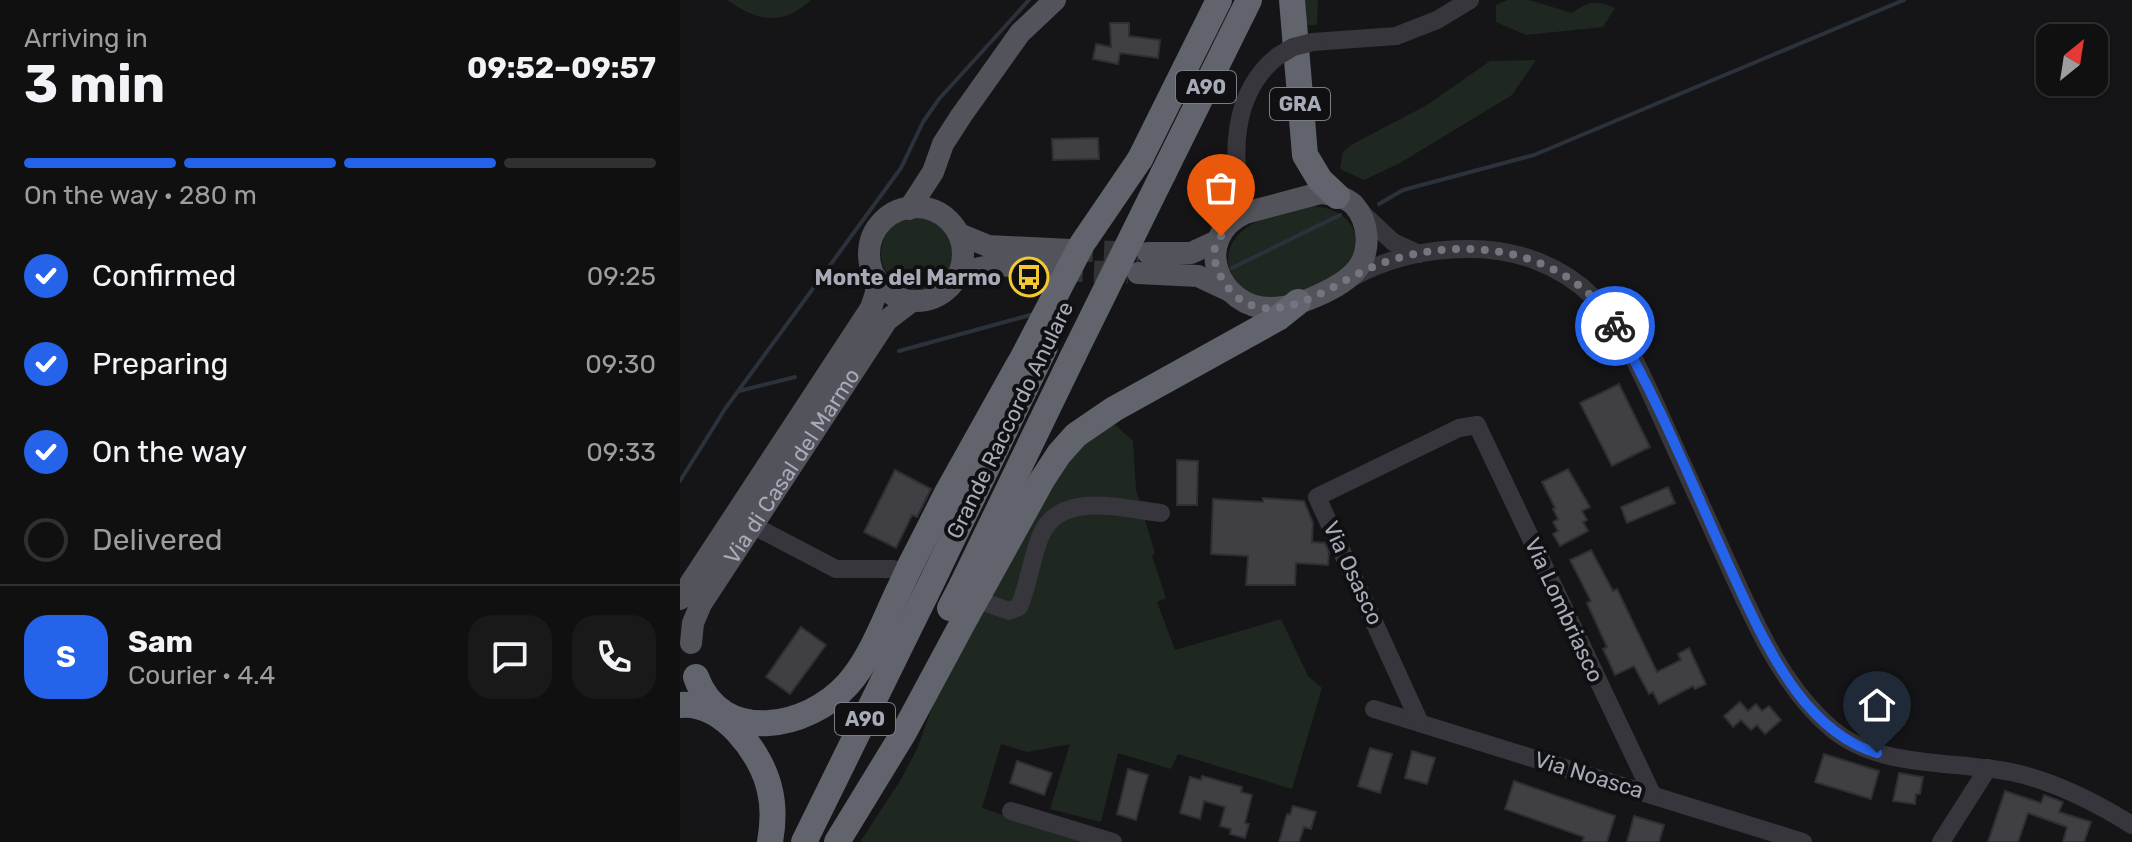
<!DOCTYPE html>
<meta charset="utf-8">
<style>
body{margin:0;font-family:Rubik,sans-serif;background:#19191a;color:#f1f3f6;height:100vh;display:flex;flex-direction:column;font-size:30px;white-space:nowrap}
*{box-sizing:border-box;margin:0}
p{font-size:26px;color:#9c9d9f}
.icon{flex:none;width:44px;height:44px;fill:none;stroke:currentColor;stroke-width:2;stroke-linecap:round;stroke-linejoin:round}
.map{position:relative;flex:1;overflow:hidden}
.details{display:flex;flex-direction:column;background:#101011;width:680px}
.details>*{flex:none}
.needle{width:52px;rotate:30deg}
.fabs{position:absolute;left:1356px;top:24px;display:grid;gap:16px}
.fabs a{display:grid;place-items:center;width:72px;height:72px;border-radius:16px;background:#101011;box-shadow:0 2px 6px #0004,0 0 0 2px #303031;font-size:40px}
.pin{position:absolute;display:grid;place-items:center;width:68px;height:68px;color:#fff;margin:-82px -34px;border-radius:50% 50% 50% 0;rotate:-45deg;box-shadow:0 0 8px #0007}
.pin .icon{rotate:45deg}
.courier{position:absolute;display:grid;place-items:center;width:80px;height:80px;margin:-40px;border:6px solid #2563eb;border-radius:50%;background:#fff;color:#222;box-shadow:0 2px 10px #0007}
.overview em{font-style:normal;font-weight:700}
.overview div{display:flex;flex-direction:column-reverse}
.overview{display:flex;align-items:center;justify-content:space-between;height:136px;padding:0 24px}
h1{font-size:52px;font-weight:700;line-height:60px}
.bar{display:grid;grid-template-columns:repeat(4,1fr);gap:12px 8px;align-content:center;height:96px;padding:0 24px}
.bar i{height:10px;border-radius:6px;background:#303031}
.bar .current{background:#2563eb}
.bar p{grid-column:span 4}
.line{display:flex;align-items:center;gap:20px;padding:0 24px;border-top:2px solid #303031}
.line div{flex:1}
.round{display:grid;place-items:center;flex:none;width:84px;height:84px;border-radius:24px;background:#19191a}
ol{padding:0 24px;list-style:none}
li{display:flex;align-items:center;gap:24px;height:88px}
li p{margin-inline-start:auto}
li .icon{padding:8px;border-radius:50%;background:#2563eb;color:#fff;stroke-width:4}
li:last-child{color:#9c9d9f}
li i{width:44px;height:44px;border:4px solid #303031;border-radius:50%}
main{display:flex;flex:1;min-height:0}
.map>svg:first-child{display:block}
.green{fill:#1f2721}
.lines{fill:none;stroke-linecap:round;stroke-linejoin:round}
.stream{stroke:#2b323b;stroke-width:4}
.building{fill:#3f3f44;stroke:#2f2f33;stroke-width:2}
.major-tunnel{stroke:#323337;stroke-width:22;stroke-dasharray:22 11;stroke-linecap:butt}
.minor{stroke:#36363c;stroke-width:18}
.major{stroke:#52535b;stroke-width:22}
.highway{stroke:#62646d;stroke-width:26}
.minor-bridge{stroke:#36363c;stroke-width:18}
.highway-bridge{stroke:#62646d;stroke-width:26}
.done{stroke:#74767f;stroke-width:8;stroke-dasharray:0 14.4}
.route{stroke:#2563eb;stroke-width:10}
.labels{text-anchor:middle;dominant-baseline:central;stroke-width:8;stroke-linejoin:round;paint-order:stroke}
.shield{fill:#101012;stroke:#7a7c86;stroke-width:2}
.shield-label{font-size:20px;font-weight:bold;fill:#a7aab7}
.poi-label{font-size:22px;font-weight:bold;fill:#a7aab7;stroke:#101012;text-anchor:end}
.street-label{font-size:22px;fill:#a7aab7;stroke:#101012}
</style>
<main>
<section class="details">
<div class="overview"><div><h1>3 min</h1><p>Arriving in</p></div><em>09:52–09:57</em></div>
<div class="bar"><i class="current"></i><i class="current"></i><i class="current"></i><i></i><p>On the way · 280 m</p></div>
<ol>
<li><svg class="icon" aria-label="check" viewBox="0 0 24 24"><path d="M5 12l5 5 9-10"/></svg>Confirmed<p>09:25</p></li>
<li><svg class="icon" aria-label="check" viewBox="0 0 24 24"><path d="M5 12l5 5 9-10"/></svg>Preparing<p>09:30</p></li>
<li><svg class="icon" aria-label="check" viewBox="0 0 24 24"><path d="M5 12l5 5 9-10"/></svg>On the way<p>09:33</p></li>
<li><i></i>Delivered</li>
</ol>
<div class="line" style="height:144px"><b class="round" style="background:#2563eb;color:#fff">S</b><div><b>Sam</b><p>Courier · 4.4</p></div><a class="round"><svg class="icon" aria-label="chat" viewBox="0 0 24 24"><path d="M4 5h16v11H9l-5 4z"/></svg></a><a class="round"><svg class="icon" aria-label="phone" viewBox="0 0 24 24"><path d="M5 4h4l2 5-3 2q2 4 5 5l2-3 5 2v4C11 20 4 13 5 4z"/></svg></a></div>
</section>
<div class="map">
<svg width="1452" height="842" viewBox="0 0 1452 842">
<rect width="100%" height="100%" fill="#151517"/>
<g class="green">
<path d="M47 0H131C101 27 77 21 47 0Z"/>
<path d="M621 0H638L637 25H623Z"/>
<path d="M827 0H849L892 13C909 1 916 0 935 8L923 27 846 35 816 22V5Z"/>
<path d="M856 60 832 95 720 163 684 180 660 169 663 152 671 145 747 105 810 61Z"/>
<path d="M630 206C672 207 694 243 659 274 649 282 603 297 590 298 553 300 533 256 562 231 579 216 609 212 630 206Z"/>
<circle cx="238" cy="253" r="37"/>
<path d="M430 420 453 441 456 490 475 553 472 556 486 598 477 602 495 650 601 619 628 676 642 688 612 789 498 754 491 769 438 753 421 822 370 809 390 744 347 752 321 744 302 808 406 842H180L220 781 237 749 263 678 388 458Z"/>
</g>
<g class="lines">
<g class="stream">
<path d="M699 204 723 190 854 155 1224 0"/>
<path d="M552 268 660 215"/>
<path d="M219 351 354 314"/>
<path d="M59 391 115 377"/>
<path d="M0 481 45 409 221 168 243 122 259 99 349 0"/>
</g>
</g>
<g class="building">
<path d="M430 23H449V36L480 40 478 58 440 53 438 64 413 59 416 44 431 47Z"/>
<path d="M418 138 419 159 373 160 372 139Z"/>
<path d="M939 384 970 447 932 466 900 403Z"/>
<path d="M497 460 518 461 517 505H497Z"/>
<path d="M888 469 910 507 902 511 907 520 903 522 908 531 880 546 873 534 878 531 873 522 878 519 873 509 875 508 862 482Z"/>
<path d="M215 470 251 489 237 517 232 515 216 548 184 532Z"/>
<path d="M988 487 995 503 947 523 941 507Z"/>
<path d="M583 498 624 501 633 523 632 542 645 543 649 552 648 565 616 563 615 585H566L568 556 531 554 533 499 583 502Z"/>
<path d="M911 550 933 591 937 589 977 672 1001 660 998 654 1009 648 1026 684 1015 689 1013 686 979 704 973 692 969 694 954 666 935 675 923 649 927 647 907 603 911 601 890 560Z"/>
<path d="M121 627 146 645 110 694 86 677Z"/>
<path d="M1060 702 1068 711 1076 704 1082 711 1089 706 1101 720 1085 734 1077 725 1071 730 1061 720 1053 727 1044 716Z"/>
<path d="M690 748 712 754 700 793 678 786Z"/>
<path d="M732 751 755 758 747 784 725 778Z"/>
<path d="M1144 754 1199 771 1191 799 1135 782Z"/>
<path d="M337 761 372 773 364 795 330 783Z"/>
<path d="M448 769 468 775 456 820 437 814Z"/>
<path d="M1219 773 1243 777 1240 794H1236L1235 804 1213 801Z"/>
<path d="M522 776 562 787 561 792 572 795 565 823 569 824 565 838 550 834 551 829 540 826 545 807 524 801 520 819 500 813 510 777 521 780Z"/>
<path d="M834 781 935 816 927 842H902L904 837 825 809Z"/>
<path d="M1325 791 1361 803 1364 795 1383 802 1379 812 1411 822 1404 842H1383L1387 827 1348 813 1338 842H1308Z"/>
<path d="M613 806 636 812 631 829 624 827 619 842H599L607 814 610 815Z"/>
<path d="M954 816 984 825 979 842H947Z"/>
</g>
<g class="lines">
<g class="major-tunnel">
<path d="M391 250 459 253"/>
<path d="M381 270 448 273"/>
</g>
<g class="minor">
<path d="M633 42 716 36 757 20 790 0"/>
<path d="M681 212 713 242 739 254"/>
<path d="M565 213C550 158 551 93 598 56"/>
<path d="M671 278C706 259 746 249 787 249 833 248 880 264 913 297 941 326 957 365 974 401 997 453 1021 504 1044 555 1072 616 1100 685 1152 729 1200 769 1272 760 1331 772 1374 781 1415 802 1452 825"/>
<path d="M74 526 156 569H214"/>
<path d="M307 603 329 611 339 607C349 584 351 558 361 535 380 490 444 509 481 513"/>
<path d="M694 709 1123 842"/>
<path d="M740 723 637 497 779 428 797 425 972 794"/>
<path d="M331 811 433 842"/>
<path d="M1261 842 1308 768"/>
</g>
<g class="major">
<path d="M640 193C651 194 666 197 674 205 689 222 691 250 678 268 663 288 615 308 591 308 539 309 510 239 565 213Z"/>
<circle cx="236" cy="254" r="47"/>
<path d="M229 209 253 172 263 144 281 116 340 33 375 0"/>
<path d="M279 234 308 246 391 250"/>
<path d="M468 253H511L535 242"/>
<path d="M458 273 518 276 550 291"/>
<path d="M276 279C305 257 346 268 381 270"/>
<path d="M0 599 191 308 196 293V278"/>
<path id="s1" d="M11 643 13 623 21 604 207 320 232 301"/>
</g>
<g class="highway">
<path d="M612 0 625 155 640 180 657 196"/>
<path d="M460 159 539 0"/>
<path d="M483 174 569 0"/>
<path d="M231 564 268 491 339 364"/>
<path d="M257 571 365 347"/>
<path d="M282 585 393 356"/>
<path d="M300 592 362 480 379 454 396 435 434 409 598 318 618 302"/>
<path d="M16 677C41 746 128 729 168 684 191 658 203 623 218 592"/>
<path d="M0 705C43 701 82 753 90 791 94 808 93 825 90 842"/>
<path d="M124 842 245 596"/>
<path d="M157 842 223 734 287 615"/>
</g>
<path class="minor-bridge" d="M598 56 613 47 633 42"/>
<g class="highway-bridge">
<path d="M393 356 483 174"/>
<path d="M341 361 402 244 460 159"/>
<path d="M218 592 231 564"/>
<path d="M245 596 257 571"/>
<path d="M270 608 282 585"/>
<path d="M287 615 300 592"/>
</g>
</g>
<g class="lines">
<path class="done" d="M541 236C523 255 545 291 564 302 573 307 584 309 594 308 630 306 662 279 695 266 776 233 886 245 935 326"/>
<path class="route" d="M935 326C980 403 1013 487 1050 568 1069 610 1089 654 1116 691 1137 719 1163 743 1197 753"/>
</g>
<defs>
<symbol id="bus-ring" viewBox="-11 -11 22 22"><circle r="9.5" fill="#101012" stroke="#f3c831" stroke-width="1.5"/><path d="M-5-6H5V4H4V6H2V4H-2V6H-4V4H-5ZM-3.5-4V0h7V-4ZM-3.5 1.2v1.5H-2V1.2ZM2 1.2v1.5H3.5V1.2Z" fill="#f3c831"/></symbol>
</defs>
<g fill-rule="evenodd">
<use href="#bus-ring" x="327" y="255" width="44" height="44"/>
</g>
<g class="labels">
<g class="shield">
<rect x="496" y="71" width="60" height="32" rx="6"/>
<rect x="590" y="88" width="60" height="32" rx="6"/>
<rect x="155" y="703" width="60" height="32" rx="6"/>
</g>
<g class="shield-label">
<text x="526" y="87">A90</text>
<text x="620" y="104">GRA</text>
<text x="185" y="719">A90</text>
</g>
<g class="poi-label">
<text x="321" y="277">Monte del Marmo</text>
</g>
<g class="street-label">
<text transform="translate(330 420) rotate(-64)">Grande Raccordo Anulare</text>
<text stroke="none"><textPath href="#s1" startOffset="206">Via di Casal del Marmo</textPath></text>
<text transform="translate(673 573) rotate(65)">Via Osasco</text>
<text transform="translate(884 610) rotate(65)">Via Lombriasco</text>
<text transform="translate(909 775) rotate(17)">Via Noasca</text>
</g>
</g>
</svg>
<div class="fabs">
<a><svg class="needle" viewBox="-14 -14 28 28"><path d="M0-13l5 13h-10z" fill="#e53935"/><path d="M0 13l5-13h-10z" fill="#9c9d9f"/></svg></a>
</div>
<div class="pin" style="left:541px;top:236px;background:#ea580c"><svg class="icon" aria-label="bag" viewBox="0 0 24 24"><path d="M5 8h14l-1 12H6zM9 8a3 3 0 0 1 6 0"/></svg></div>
<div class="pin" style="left:1197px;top:753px;background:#1f2937"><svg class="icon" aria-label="home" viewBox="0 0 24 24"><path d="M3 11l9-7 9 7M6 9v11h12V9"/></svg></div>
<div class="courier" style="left:935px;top:326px"><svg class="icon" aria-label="bike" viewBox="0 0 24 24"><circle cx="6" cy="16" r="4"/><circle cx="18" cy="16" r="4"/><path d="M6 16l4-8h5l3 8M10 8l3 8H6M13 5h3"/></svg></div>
</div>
</main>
